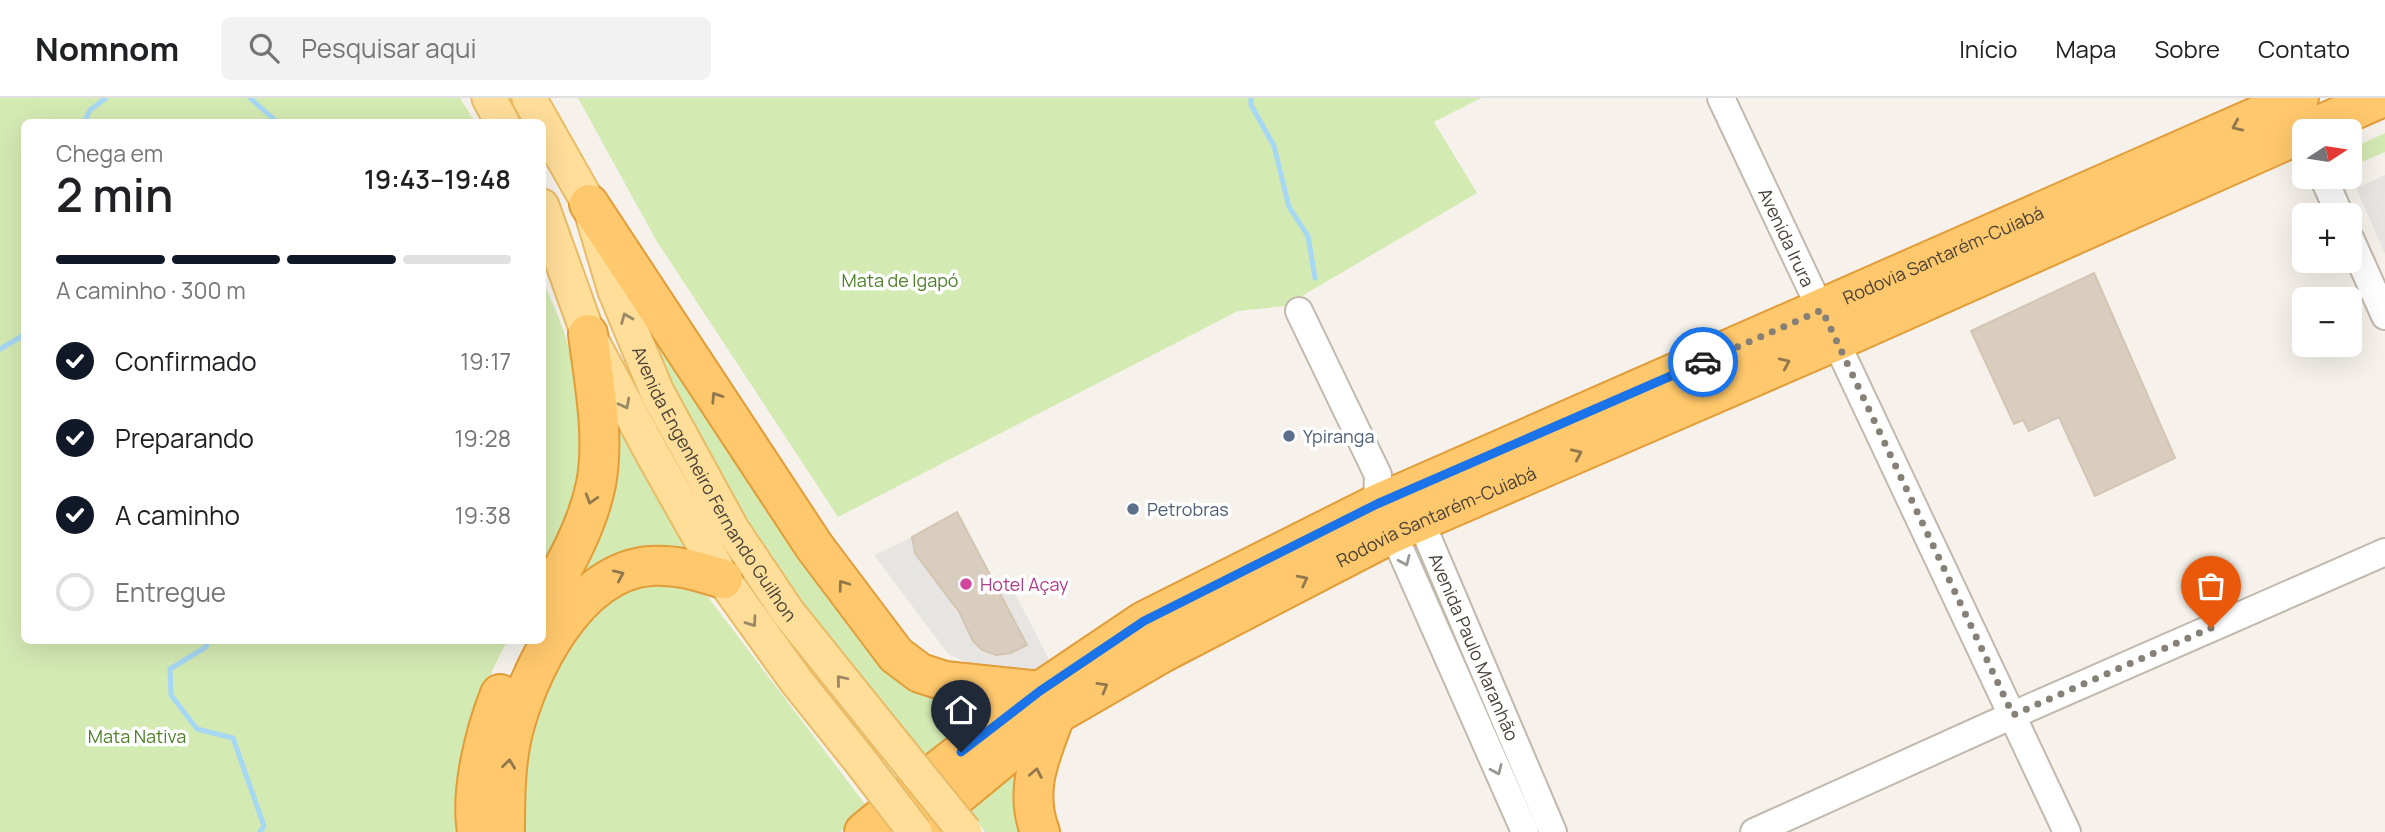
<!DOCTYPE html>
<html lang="pt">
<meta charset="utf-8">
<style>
body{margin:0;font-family:Manrope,sans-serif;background:#f2f2f2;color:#202124;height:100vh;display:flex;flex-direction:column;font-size:26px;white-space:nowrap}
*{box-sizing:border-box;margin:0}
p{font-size:23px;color:#757577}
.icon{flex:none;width:38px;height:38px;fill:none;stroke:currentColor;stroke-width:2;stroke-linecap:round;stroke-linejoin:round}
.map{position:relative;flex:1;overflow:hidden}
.side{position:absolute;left:21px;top:21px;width:525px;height:525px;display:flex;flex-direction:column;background:#fff;border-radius:10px;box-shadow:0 7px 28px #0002}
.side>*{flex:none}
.needle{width:46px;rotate:78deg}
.tools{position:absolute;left:2292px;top:21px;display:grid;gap:14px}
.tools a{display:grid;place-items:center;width:70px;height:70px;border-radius:10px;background:#fff;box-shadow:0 7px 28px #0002;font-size:35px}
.pin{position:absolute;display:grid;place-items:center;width:60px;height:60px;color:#fff;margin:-72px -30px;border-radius:50% 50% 50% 0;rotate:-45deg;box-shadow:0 0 7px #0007}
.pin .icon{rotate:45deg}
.courier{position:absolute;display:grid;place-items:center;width:70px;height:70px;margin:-35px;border:5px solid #1a73e8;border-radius:50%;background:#fff;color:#222;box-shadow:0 2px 9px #0007}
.headline em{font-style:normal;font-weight:600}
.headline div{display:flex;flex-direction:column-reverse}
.headline{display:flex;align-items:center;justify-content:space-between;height:119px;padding:0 35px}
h1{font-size:46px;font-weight:600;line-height:52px}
.bar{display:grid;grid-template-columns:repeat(4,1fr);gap:10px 7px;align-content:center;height:84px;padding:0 35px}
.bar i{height:9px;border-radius:5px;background:#e0e0e0}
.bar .active{background:#111827}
.bar p{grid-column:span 4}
ol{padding:0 35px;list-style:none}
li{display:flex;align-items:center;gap:21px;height:77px}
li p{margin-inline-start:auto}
li .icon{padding:7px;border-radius:50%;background:#111827;color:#fff;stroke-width:4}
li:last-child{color:#757577}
li i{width:38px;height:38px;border:4px solid #e0e0e0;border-radius:50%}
header{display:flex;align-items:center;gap:42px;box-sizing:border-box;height:98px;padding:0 35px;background:#fff;border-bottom:2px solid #e0e0e0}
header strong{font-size:33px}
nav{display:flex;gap:38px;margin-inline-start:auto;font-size:24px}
.search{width:490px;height:63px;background:#f2f2f2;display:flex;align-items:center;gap:18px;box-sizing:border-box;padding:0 24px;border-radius:10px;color:#757577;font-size:26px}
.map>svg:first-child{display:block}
.green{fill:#d4eab3}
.parking{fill:#e7e5e2}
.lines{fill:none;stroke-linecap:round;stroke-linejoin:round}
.stream{stroke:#a6d7f3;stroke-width:5}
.building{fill:#d8cdbf;stroke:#d3c5b2;stroke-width:2}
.minor-casing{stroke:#c2b9ac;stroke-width:30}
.major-casing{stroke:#e8bb66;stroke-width:37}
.highway-casing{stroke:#e29c38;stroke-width:42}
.minor{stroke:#fff;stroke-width:26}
.major{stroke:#ffde9a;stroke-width:33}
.highway{stroke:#ffc86c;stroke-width:38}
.major-bridge-casing{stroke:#e8bb66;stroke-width:37;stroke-linecap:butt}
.major-bridge{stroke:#ffde9a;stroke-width:33}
.oneway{stroke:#92784d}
.oneway2{stroke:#9b8864}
.oneway3{stroke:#9b9792}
.done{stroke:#868077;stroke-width:7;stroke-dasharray:0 12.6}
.route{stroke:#1a73e8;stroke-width:9}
.service-dot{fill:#5c6f8a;stroke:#fff;stroke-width:2.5}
.hotel-dot{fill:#d1479c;stroke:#fff;stroke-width:2.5}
.labels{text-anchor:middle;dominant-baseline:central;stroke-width:7;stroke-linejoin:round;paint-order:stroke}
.street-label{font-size:18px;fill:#4a4238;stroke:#fff}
.park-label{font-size:18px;fill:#4d7f28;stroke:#fff}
.service-label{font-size:18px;fill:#4e5e75;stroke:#fff;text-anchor:start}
.hotel-label{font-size:18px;fill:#b23c85;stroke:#fff;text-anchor:start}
</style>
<header>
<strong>Nomnom</strong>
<div class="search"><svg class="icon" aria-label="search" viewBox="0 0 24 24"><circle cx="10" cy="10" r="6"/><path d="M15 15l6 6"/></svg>Pesquisar aqui</div>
<nav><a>Início</a><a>Mapa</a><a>Sobre</a><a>Contato</a></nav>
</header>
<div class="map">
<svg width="2385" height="734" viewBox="0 0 2385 734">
<rect width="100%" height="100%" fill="#f6f2eb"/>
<g class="green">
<path d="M0 0H460L475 24H24V542L507 543 493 571 473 631 460 734H0Z"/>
<path d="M578 0H1481L1434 24 1477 95 1285 208 1238 213 838 419 656 142Z"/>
<path d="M2385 35V54L2350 69V51Z"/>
<path d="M589 106 896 557 1021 591 924 667 780 476 698 343Z"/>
<path d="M542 181C550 200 560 220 566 240 586 308 589 378 561 444 556 455 549 466 542 477Z"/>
<path d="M605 290 697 461 557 511Z"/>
<path d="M659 478 705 495 868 710 840 734H520L528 640 543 595 590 510Z"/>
<path d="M1037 645 1032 734H985L967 708Z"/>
</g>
<g class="parking">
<path d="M2385 77V156L2356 90Z"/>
<path d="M912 439 915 455 946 496 973 543 982 552 996 557 1000 496 1009 484 1050 563 1038 573 1016 580 982 571 948 556 874 457Z"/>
</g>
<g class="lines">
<g class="stream">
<path d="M250 0 277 24"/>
<path d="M1251 0V7L1274 48 1289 109 1308 138 1315 180"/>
<path d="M84 24 90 12 106 0"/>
<path d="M0 251 24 237"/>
<path d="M208 542 206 549 170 571 171 597 197 631 233 640 264 728 260 734"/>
</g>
</g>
<g class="building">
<path d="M2094 175 2175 360 2095 398 2059 319 2029 333 2023 322 2014 326 1971 233Z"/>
<path d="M957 414 1027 547 1011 555 996 557 982 552 973 543 959 514 915 455 912 439Z"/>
</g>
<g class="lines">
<defs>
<g id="minor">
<path id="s1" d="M1721 0 2067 734"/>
<path d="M2323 79 2340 117"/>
<path d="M2350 140 2385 218"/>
<path d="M1299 213 1378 377 1377 406 1393 435 1525 734"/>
<path id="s2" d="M1412 408 1421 424 1553 734"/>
<path d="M1754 734 2013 617 2385 454"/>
</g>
<g id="major">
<path d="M489 0 502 24"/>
<path id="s3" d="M529 0 589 106 615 193 657 294 732 431 787 513 885 635"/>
<path d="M542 108 588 236 653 357 723 481 797 584 858 660"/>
</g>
<g id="highway">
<path d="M2306 33 2381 0"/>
<path d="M589 106 814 448 896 557 920 575 945 583 1040 593"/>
<path d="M542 508C564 469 587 430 596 386 605 340 594 282 588 236"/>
<path d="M477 734C470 693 485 634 500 596"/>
<path d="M505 734C505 702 505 669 512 638 527 574 576 474 650 468 676 466 698 473 723 481"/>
<path id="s4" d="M864 734 941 670 1040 593 1144 523 1377 406 2299 0"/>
<path id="s5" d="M913 734 1055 617 1162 555 1393 435 1836 243 2305 34"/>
<path d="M1040 734C1024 692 1040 658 1055 618"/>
</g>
</defs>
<use href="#minor" class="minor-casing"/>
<use href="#major" class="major-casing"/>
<use href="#highway" class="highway-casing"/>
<use href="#minor" class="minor"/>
<use href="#major" class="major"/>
<use href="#highway" class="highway"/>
<defs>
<g id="major-bridge">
<path d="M885 635 965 734"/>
<path d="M858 660 915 734"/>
</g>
</defs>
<use href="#major-bridge" class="major-bridge-casing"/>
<use href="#major-bridge" class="major-bridge"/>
</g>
<defs><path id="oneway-chevron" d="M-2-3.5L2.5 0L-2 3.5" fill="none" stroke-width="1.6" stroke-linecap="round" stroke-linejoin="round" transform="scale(1.75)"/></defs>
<g class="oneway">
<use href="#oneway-chevron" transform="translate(2237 28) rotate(156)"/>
<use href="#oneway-chevron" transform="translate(1785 265) rotate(-24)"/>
<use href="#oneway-chevron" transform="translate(716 299) rotate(-123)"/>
<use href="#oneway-chevron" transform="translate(1577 356) rotate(-24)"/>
<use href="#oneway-chevron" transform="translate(591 401) rotate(107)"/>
<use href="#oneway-chevron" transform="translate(619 477) rotate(-24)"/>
<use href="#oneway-chevron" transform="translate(1303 482) rotate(-27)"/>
<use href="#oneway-chevron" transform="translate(843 487) rotate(-126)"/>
<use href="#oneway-chevron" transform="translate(1103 589) rotate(-30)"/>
<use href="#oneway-chevron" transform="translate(509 666) rotate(-83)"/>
<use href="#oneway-chevron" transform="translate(1036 675) rotate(-79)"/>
</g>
<g class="oneway2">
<use href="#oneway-chevron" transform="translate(626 220) rotate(-112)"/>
<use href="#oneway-chevron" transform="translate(625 306) rotate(62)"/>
<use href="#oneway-chevron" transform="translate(752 524) rotate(55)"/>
<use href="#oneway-chevron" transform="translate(841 582) rotate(-130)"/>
</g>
<g class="oneway3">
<use href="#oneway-chevron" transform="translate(1405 463) rotate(66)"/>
<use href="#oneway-chevron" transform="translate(1497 672) rotate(66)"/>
</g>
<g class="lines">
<path class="done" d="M1703 264 1822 212 2013 617 2211 530"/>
<path class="route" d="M961 654 1040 593 1144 523 1377 406 1703 264"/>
</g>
<g class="service-dot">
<circle cx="1289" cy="338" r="7"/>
<circle cx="1133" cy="411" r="7"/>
</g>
<circle class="hotel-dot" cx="966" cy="486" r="7"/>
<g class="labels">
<g class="street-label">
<text stroke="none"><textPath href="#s1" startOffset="154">Avenida Irura</textPath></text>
<text stroke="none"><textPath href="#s4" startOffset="1230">Rodovia Santarém-Cuiabá</textPath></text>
<text stroke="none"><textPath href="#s3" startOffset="430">Avenida Engenheiro Fernando Guilhon</textPath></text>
<text stroke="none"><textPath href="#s5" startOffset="614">Rodovia Santarém-Cuiabá</textPath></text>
<text stroke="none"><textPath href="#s2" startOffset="154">Avenida Paulo Maranhão</textPath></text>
</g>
<g class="park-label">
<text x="900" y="182">Mata de Igapó</text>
<text x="137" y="638">Mata Nativa</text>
</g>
<g class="service-label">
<text x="1303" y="338">Ypiranga</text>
<text x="1147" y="411">Petrobras</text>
</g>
<g class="hotel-label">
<text x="980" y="486">Hotel Açay</text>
</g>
</g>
</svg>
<div class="tools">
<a><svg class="needle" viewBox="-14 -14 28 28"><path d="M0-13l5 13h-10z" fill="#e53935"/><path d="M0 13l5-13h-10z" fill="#757577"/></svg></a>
<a>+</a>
<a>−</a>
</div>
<div class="pin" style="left:2211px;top:530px;background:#ea580c"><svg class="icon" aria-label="bag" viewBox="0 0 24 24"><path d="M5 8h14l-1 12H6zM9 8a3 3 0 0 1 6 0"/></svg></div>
<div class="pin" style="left:961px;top:654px;background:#1f2937"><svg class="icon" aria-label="home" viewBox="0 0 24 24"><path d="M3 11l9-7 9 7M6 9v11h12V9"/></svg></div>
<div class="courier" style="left:1703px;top:264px"><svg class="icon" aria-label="car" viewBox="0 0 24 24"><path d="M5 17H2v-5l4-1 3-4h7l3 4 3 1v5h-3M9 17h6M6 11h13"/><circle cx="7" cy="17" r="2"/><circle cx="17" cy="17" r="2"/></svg></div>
<section class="side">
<div class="headline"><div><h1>2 min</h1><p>Chega em</p></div><em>19:43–19:48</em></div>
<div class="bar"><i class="active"></i><i class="active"></i><i class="active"></i><i></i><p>A caminho · 300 m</p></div>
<ol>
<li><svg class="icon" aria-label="check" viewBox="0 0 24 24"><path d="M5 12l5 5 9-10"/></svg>Confirmado<p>19:17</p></li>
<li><svg class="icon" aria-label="check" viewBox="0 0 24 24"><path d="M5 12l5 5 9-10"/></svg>Preparando<p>19:28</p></li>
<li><svg class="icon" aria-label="check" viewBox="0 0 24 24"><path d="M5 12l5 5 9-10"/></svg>A caminho<p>19:38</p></li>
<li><i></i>Entregue</li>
</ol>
</section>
</div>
